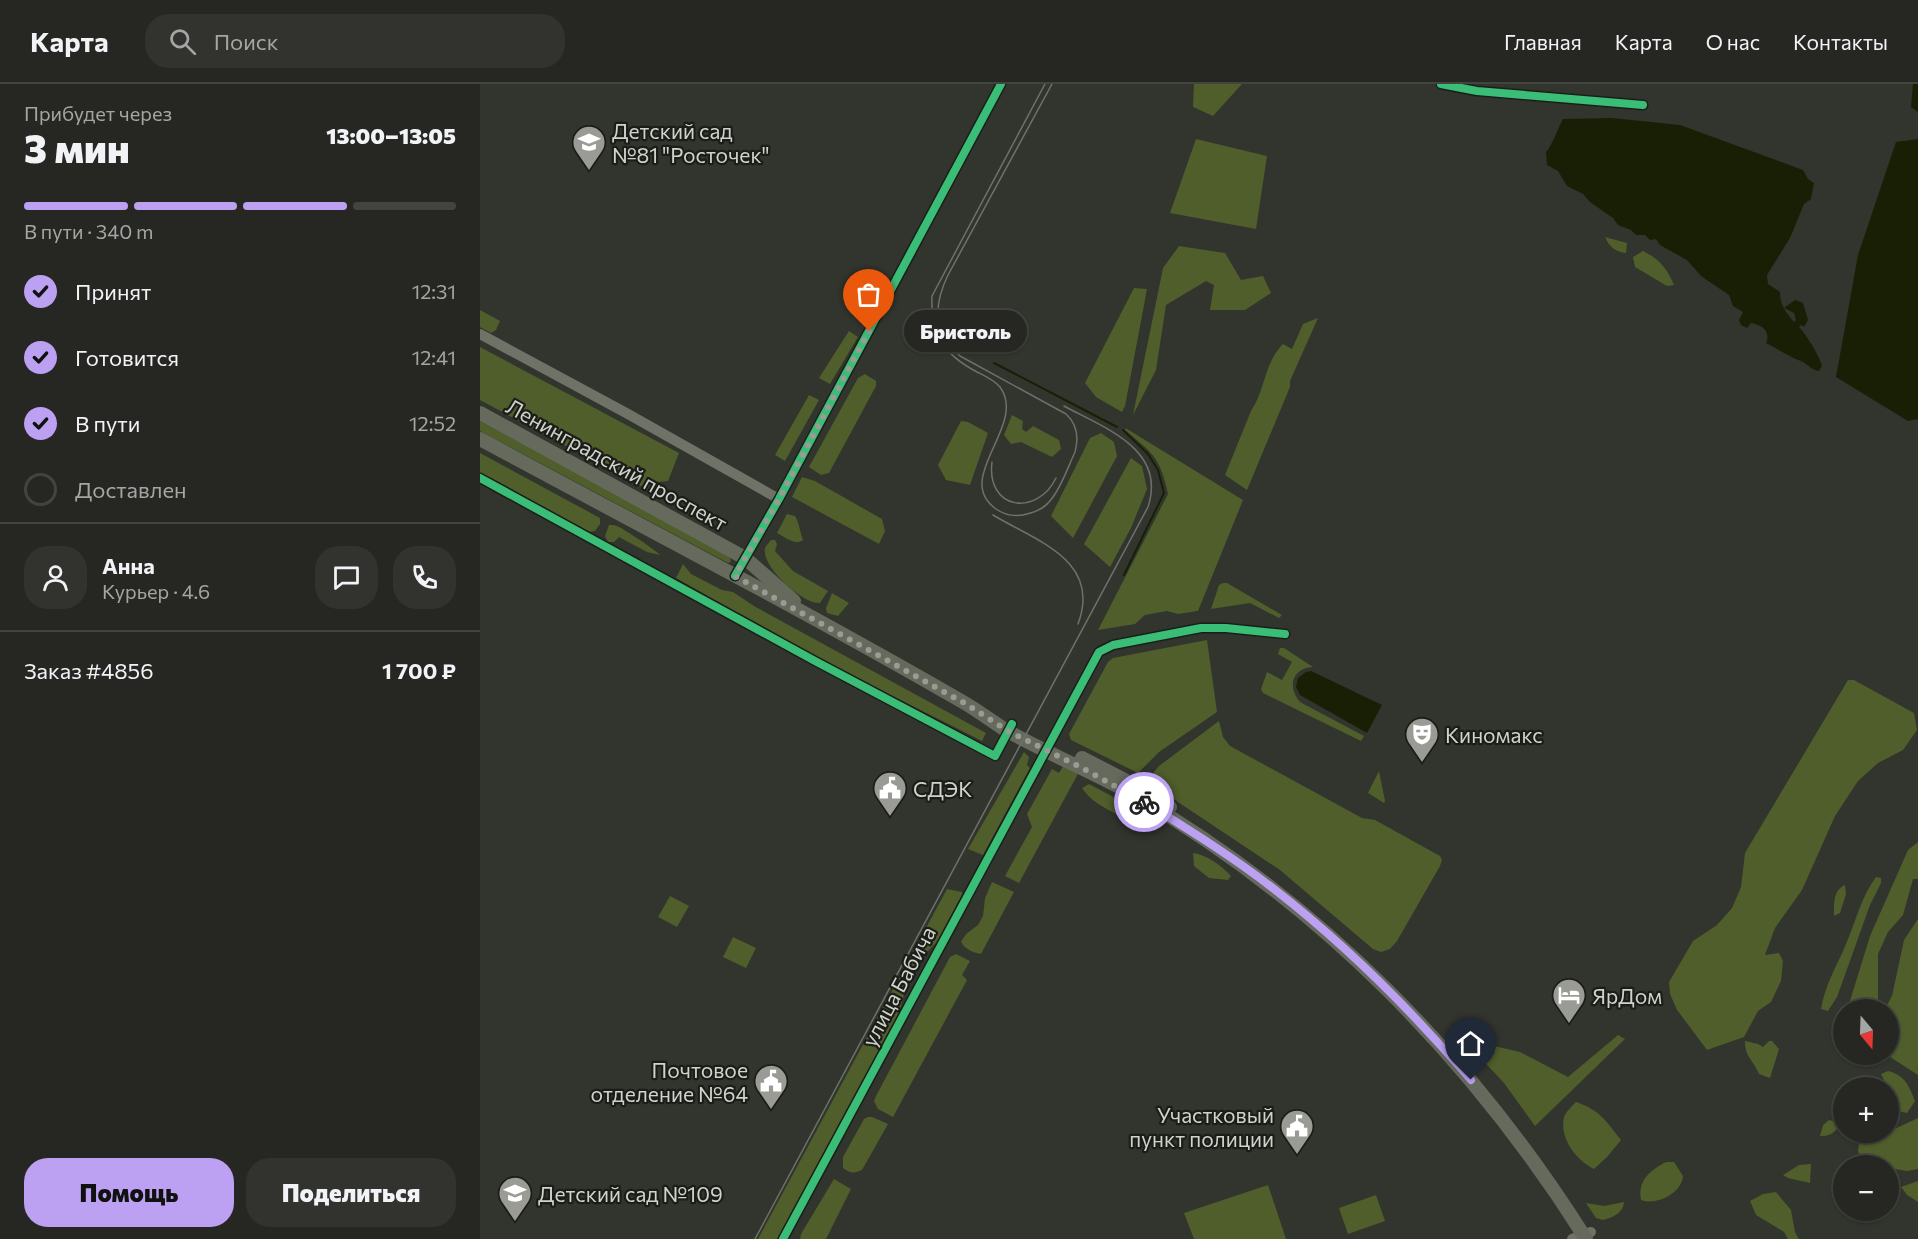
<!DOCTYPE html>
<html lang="ru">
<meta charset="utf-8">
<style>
body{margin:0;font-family:Commissioner,sans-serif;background:#32332f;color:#f1f3f6;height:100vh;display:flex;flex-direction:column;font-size:22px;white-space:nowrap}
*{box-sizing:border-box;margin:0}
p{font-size:20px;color:#a4a5a5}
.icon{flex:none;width:33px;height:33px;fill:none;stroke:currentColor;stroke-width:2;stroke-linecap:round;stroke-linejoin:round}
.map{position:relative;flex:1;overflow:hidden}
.panel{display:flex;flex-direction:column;background:#262722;width:480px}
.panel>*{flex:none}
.needle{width:39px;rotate:161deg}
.fabs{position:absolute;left:1353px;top:915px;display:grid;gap:12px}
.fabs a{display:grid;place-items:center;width:66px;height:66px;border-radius:50%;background:#262722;box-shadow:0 2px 4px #0004,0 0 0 2px #424440;font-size:30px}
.pin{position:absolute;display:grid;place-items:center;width:51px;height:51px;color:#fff;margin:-62px -26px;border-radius:50% 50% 50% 0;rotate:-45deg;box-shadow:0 0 6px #0007}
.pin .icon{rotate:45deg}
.courier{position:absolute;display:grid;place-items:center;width:60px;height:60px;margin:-30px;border:4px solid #bca0f2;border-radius:50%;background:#fff;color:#222;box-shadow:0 2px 8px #0007}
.bubble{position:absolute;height:42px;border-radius:21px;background:#262722;box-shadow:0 2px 4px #0004,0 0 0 2px #424440;font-size:20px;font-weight:800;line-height:42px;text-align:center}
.headline em{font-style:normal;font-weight:800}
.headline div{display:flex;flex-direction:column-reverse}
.headline{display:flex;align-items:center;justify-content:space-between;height:102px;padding:0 24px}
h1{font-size:39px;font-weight:800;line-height:45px}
.bar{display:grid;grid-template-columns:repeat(4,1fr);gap:9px 6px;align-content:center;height:72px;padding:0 24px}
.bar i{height:8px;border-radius:4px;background:#424440}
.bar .selected{background:#bca0f2}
.bar p{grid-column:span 4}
.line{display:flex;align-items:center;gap:15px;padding:0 24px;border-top:2px solid #424440}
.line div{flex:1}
.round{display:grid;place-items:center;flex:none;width:63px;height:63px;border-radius:24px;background:#32332f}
ol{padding:0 24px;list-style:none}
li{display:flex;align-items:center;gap:18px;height:66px}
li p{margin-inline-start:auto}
li .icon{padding:6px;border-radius:50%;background:#bca0f2;color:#111;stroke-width:4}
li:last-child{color:#a4a5a5}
li i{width:33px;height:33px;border:3px solid #424440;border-radius:50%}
.primary-button{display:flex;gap:12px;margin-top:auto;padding:12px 24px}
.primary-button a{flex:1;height:69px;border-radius:24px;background:#bca0f2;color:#111;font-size:24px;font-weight:800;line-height:69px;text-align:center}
.primary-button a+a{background:#32332f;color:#f1f3f6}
header{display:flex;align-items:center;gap:36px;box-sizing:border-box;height:84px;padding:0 30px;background:#262722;border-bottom:2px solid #424440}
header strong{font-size:28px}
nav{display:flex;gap:33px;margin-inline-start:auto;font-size:21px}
.search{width:420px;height:54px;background:#32332f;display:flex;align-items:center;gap:15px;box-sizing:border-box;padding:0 21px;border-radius:24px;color:#a4a5a5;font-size:22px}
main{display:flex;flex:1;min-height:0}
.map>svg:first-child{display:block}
.green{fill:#4f5e2b}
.water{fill:#191f05}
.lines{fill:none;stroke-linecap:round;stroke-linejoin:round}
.stream{stroke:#191f05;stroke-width:2}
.minor{stroke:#6f7367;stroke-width:10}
.major{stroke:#656a5d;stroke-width:14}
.tram{stroke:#6e7169;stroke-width:1.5}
.cycleway-casing{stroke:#1b1d18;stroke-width:11}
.cycleway{stroke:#3abd76;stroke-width:8}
.done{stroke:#999b94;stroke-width:6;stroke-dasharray:0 10.8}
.route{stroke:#bca0f2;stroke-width:8}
.labels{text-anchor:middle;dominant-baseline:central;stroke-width:4.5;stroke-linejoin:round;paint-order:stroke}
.poi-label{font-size:21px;fill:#d0d3cb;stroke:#1b1d18;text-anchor:start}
.street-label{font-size:21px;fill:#d0d3cb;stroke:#1b1d18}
</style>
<header>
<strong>Карта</strong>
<div class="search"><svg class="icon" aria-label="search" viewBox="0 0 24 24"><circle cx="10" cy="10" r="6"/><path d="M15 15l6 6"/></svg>Поиск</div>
<nav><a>Главная</a><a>Карта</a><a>О нас</a><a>Контакты</a></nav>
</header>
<main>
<section class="panel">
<div class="headline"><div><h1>3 мин</h1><p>Прибудет через</p></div><em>13:00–13:05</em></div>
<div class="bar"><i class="selected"></i><i class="selected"></i><i class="selected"></i><i></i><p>В пути · 340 m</p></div>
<ol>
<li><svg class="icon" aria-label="check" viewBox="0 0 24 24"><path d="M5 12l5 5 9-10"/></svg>Принят<p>12:31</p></li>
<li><svg class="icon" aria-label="check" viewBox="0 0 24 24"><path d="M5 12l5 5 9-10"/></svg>Готовится<p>12:41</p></li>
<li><svg class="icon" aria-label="check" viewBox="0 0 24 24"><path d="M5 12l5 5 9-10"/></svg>В пути<p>12:52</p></li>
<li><i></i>Доставлен</li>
</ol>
<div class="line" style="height:108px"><a class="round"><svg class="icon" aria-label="person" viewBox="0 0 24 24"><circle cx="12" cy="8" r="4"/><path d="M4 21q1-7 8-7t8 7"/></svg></a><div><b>Анна</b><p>Курьер · 4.6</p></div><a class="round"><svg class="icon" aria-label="chat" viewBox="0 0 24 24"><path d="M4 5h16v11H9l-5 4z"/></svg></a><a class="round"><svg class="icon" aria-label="phone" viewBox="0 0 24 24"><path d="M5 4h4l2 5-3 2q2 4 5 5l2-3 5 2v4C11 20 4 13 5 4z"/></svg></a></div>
<div class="line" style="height:78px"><div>Заказ #4856</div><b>1 700 ₽</b></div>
<div class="primary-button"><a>Помощь</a><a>Поделиться</a></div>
</section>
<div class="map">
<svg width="1438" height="1155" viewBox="0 0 1438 1155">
<rect width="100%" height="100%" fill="#32342e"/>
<g class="green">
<path d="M714 0H762L733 32 713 23Z"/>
<path d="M716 55 787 72 776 145 690 129Z"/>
<path d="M1125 153 1147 159 1146 169C1136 168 1129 163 1125 153Z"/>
<path d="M699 162 745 169 761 196 783 192 791 209 765 226H730L734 201 726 197 686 221 676 286 653 331 683 184Z"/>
<path d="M1163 167C1179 175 1187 184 1194 201L1187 202 1155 183 1153 173Z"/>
<path d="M654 204 667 205 645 322 642 328 616 313 605 299Z"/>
<path d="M0 226 20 237 16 246 11 249 0 243Z"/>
<path d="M838 234 810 297V303L767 406 745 391 771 327C785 307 784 279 803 260L812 265 823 240Z"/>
<path d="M369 247 378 253 350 300 339 294Z"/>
<path d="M0 263 199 369 188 397 177 398 174 409 0 316Z"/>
<path d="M385 290 396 297V302L349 389 341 391 329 383 378 294Z"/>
<path d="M329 311 339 316 305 377 295 371Z"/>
<path d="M532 331 543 337 542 345 546 348 553 342 579 356 581 365 572 373 541 358 531 360 524 351Z"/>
<path d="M0 337 219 455 250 473 251 477 249 479 246 478 0 347Z"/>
<path d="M481 337 488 338 508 349 490 401 466 396 458 381Z"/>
<path d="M644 345H647L763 416 718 527 698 530 687 527 665 531 655 540 618 546 688 410C680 372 672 369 644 345Z"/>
<path d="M621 349 634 358 637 372 593 454 571 432 610 354Z"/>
<path d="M0 369 120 434V440L115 447 109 448 0 389Z"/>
<path d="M651 374 662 382 667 405 651 444 630 483 604 460Z"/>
<path d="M322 393 335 397 402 435 405 447 399 460 312 413Z"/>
<path d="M307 430 315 432C319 438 320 448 323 456 315 462 305 453 297 449Z"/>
<path d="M129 441C133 441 135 441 139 443 144 445 177 467 180 471L167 468 139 453 134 458H128L125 452Z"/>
<path d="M291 456H295L297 460 295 467 313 487 348 507 340 519C323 520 281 483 285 464 286 462 290 457 291 456Z"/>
<path d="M203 480 211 490 242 506 253 508 274 522 506 649 502 657 337 574 196 494Z"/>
<path d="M743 499H747L802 531 799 534 770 519 731 525 739 501Z"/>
<path d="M352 509 369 519 358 532 347 529 346 524Z"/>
<path d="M727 556 737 628 679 668 658 689 591 656 589 650 628 578 633 574Z"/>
<path d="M800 564H804L833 583C812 584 807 603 820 618L884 652 881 657 783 609 781 605 787 588 802 596 812 578 798 570Z"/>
<path d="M1368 596H1374L1434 629 1437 646 1423 666 1398 679 1378 697 1355 732 1322 806 1295 844 1285 871 1299 869 1303 877 1301 897 1291 918 1278 927 1264 953 1227 966 1197 926 1190 910 1189 898 1213 857 1237 841 1252 824 1261 803 1265 769Z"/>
<path d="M739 637 743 653 750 662 882 734 895 736 960 772 962 776 960 782 917 857 910 865 901 868 893 865 800 786 680 706 679 701 673 697V689L679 682Z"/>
<path d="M544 668 549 673 547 681 550 684 503 771 488 765Z"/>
<path d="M585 679 600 686 539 799 525 792 552 743 547 730 572 685 579 689Z"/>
<path d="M899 687 905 717 904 719 888 709Z"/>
<path d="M609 700 637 715 645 724V728L638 731C625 724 610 717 602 704Z"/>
<path d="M1438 758V795H1433L1423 831 1408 848 1398 870V920L1390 925H1376L1370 917 1390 852 1428 766Z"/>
<path d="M713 769C727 771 741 781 751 792L748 796 729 794 714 782Z"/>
<path d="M1396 793 1401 794V799L1390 821 1357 913 1348 927 1341 925C1345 900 1356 884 1366 860 1376 837 1381 813 1396 793Z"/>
<path d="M512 798 534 808 501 870C492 868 486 866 481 858L486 850 498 841 503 832 505 814Z"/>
<path d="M1365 801 1366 810 1360 829 1354 832C1354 820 1353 806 1365 801Z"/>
<path d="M467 805 482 808V811L457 858 438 877 425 900V906L420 927 297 1155H278Z"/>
<path d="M190 812 209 822 197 843 178 833Z"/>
<path d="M1438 835V991L1407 971 1408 926 1405 925 1412 912 1424 856Z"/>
<path d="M253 853 276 864 266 884 243 873Z"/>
<path d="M476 870 490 877 482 891 487 896 413 1033 398 1025 394 1017 396 1012 470 873Z"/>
<path d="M1138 951 1145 955 1055 1042 1024 999 997 970 994 961 997 958 1040 968 1088 993Z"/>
<path d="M1265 957 1278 960 1283 963 1289 957H1292L1299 965 1290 994 1279 990C1273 975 1265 974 1265 957Z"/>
<path d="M1408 987C1425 991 1429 1002 1435 1017L1427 1029 1414 1026 1408 1004 1401 990Z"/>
<path d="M1096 1018C1120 1026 1126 1037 1141 1056L1127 1073 1114 1085C1096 1076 1079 1054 1084 1033 1086 1028 1092 1022 1096 1018Z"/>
<path d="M388 1033H392L408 1040 382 1086C373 1090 370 1089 363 1084V1073L384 1035Z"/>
<path d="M1438 1034V1085L1427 1087 1409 1084 1408 1082 1390 1080 1378 1068 1379 1057 1408 1048Z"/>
<path d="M1349 1036 1361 1039C1356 1047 1351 1053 1340 1052L1343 1041Z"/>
<path d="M1186 1078H1194L1203 1092C1202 1109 1176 1122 1161 1116 1157 1096 1171 1086 1186 1078Z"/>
<path d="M1331 1080 1330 1099 1308 1094 1303 1091 1319 1081Z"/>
<path d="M354 1095 371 1105 346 1155H320L321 1150Z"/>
<path d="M1438 1097V1118L1427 1111 1421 1103Z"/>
<path d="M788 1101 806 1155H714L704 1129Z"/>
<path d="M1296 1108 1311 1126 1315 1148 1319 1155H1308L1304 1148 1276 1131 1270 1117 1283 1110Z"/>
<path d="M896 1111 905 1137 868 1150 859 1124Z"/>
<path d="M1144 1118C1144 1128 1133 1134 1123 1136L1116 1134 1106 1119 1124 1122Z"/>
</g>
<g class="water">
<path d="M1433 0H1438V28L1431 23Z"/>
<path d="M1132 34 1200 41 1323 86 1328 95 1334 99 1331 115 1324 120 1310 154 1287 191 1288 200 1300 208C1300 222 1306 228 1314 238L1316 236 1314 229 1304 224 1315 216 1323 219 1328 236 1324 243 1321 241 1319 243C1327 252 1339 271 1342 282L1339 287C1331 286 1328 280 1321 277 1309 273 1298 265 1286 259 1291 247 1282 241 1271 239L1267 244 1261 241 1259 236 1263 228 1253 222 1249 211 1221 192 1207 176 1180 161 1176 155 1170 156 1165 151H1156L1151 146 1138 141 1133 134 1110 118 1103 110 1087 102 1078 87 1067 81 1066 68C1072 62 1078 44 1083 35Z"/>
<path d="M1438 55V335L1428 337 1356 293 1378 171 1416 58Z"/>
<path d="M831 587 902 621 887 649 820 611 816 603 818 594 826 588Z"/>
</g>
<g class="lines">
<g class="stream">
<path d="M514 279 637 343"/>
<path d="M643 346 668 370 678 386 684 409 644 491"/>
</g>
<g class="minor">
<path d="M961 0 997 7 1163 21"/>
<path d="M0 250 148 330 299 415"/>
<path d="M0 394 335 577 515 672 532 640"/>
<path d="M255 492 299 415 521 0"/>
<path d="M303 1155 619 568 633 561 721 544H746L805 550"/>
<path d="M1092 1155 1111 1148"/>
</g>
<g class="major">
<path d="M0 329 265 474 314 517"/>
<path d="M0 355C161 442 324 526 483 618 497 626 510 636 524 645 566 669 611 687 654 711 840 819 992 974 1106 1155"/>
<path d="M602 674 664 706 690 723"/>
</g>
<g class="tram">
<path d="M565 0 452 212C450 250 463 270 497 288 505 292 514 296 520 303 548 341 472 394 516 425 526 432 536 433 547 430 557 428 567 422 573 413 583 399 588 383 595 368 599 353 597 340 586 330L480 272C453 249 453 222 468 191L572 0"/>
<path d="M512 378C506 426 557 433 576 394"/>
<path d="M513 431C556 457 622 476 598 540"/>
<path d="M275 1155 668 423C687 365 624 344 584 322"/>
</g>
<defs>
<g id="cycleway">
<path d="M961 0 997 7 1163 21"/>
<path d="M0 394 335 577 515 672 532 640"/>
<path d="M255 492 299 415 521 0"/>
<path d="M303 1155 619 568 633 561 721 544H746L805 550"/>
</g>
</defs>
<use href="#cycleway" class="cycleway-casing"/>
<use href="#cycleway" class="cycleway"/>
</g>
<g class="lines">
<path class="done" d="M389 247 299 415 255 492 486 620 528 647 602 684 664 718"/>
<path class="route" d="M664 718C708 745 753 773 794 805 866 861 932 927 991 996"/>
</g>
<defs>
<symbol id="school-pin" viewBox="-11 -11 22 30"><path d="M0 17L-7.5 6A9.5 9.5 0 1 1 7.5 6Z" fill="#999b94" stroke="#1b1d18"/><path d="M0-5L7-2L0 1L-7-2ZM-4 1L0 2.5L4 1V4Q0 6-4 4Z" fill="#fff"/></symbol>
<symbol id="theatre-pin" viewBox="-11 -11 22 30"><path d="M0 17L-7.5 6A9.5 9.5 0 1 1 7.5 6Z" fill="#999b94" stroke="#1b1d18"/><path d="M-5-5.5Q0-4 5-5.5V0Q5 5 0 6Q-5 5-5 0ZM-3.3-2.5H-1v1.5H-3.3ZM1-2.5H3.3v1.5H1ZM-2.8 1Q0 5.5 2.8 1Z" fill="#fff"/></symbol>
<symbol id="civic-pin" viewBox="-11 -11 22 30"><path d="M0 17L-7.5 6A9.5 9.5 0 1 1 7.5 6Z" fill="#999b94" stroke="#1b1d18"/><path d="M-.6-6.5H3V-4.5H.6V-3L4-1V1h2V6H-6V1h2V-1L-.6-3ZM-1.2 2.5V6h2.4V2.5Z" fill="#fff"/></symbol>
<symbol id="hotel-pin" viewBox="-11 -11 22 30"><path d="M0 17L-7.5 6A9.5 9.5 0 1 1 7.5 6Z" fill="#999b94" stroke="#1b1d18"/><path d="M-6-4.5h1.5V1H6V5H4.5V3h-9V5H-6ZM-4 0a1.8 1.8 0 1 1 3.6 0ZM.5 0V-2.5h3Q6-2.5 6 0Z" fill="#fff"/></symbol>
</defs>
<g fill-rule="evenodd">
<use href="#school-pin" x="90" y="39" width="38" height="52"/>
<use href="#theatre-pin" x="923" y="631" width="38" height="52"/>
<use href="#civic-pin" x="391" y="685" width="38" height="52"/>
<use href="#hotel-pin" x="1070" y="892" width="38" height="52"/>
<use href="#civic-pin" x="272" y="978" width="38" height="52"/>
<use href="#civic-pin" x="798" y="1023" width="38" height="52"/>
<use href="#school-pin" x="16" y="1090" width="38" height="52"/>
</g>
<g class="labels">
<g class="poi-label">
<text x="132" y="46">Детский сад<tspan x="132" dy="24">№81 "Росточек"</tspan></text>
<text x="965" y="650">Киномакс</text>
<text x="433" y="704">СДЭК</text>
<text x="1112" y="911">ЯрДом</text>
<text x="268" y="985" text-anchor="end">Почтовое<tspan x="268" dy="24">отделение №64</tspan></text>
<text x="794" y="1030" text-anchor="end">Участковый<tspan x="794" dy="24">пункт полиции</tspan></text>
<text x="58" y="1109">Детский сад №109</text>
</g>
<g class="street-label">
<text transform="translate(137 380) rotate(29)">Ленинградский проспект</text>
<text transform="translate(418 902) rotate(-62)">улица Бабича</text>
</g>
</g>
</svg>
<div class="fabs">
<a><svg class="needle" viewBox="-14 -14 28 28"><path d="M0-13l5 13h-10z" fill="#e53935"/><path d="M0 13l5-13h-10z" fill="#a4a5a5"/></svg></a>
<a>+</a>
<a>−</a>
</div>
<div class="pin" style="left:389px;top:247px;background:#ea580c"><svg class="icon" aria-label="bag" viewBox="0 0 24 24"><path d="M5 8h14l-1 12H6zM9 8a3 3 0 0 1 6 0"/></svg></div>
<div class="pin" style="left:991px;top:996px;background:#1f2937"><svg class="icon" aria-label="home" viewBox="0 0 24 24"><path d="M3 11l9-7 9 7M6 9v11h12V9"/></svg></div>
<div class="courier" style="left:664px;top:718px"><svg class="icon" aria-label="bike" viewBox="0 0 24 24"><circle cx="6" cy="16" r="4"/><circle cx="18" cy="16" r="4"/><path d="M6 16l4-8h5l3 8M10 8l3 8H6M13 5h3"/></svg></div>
<div class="bubble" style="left:424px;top:226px;width:123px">Бристоль</div>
</div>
</main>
